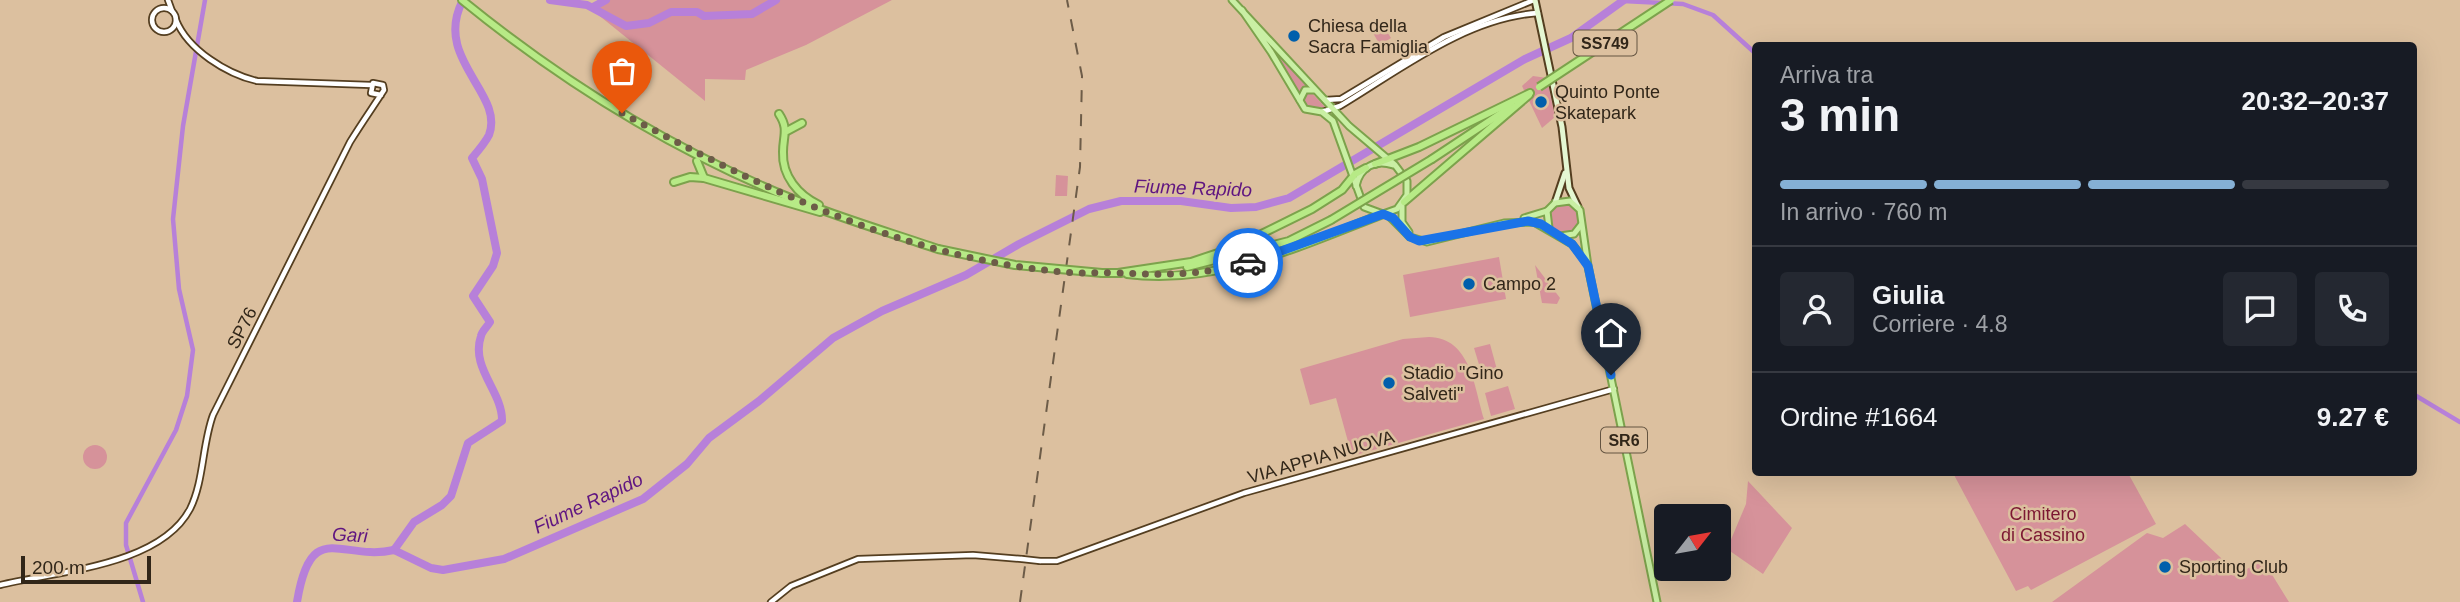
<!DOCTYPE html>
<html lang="it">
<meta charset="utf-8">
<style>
body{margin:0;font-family:Helvetica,sans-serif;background:#242831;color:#f1f3f6;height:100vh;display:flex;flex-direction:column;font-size:26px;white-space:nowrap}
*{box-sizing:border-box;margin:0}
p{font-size:23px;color:#9ea1a6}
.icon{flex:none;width:38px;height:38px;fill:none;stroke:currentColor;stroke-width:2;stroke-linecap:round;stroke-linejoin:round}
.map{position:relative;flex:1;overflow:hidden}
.panel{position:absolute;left:1752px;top:42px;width:665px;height:434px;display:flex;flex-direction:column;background:#171b24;border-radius:7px;box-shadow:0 7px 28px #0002}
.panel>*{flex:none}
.needle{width:46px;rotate:59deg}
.fabs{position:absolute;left:1654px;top:504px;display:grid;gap:14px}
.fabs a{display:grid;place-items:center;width:77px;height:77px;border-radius:7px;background:#171b24;box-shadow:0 7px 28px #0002;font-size:35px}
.scale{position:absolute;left:21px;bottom:18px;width:130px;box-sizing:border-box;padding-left:7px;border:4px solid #312619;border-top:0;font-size:19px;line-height:24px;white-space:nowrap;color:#312619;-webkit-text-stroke:5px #dcc09f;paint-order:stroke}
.pin{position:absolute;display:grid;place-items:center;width:60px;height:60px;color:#fff;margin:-72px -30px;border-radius:50% 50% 50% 0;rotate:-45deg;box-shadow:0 0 7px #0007}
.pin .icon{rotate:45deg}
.courier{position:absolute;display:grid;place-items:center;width:70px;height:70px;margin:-35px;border:5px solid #1a73e8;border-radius:50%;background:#fff;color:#222;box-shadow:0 2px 9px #0007}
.summary em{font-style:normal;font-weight:600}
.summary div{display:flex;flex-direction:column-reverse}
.summary{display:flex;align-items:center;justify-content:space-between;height:119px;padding:0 28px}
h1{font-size:46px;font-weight:600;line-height:52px}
.bar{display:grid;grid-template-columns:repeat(4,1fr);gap:10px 7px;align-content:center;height:84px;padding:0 28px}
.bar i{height:9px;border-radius:5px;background:#363941}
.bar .current{background:#85b0d5}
.bar p{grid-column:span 4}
.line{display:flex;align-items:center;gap:18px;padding:0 28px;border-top:2px solid #363941}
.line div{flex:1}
.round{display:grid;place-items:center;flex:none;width:74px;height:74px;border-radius:7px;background:#242831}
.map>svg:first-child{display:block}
.green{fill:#d6929a}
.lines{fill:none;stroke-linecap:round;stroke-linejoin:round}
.canal{stroke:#b780d9;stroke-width:4.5}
.river{stroke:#b780d9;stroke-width:8}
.tertiary-casing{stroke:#543e20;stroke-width:8}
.secondary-casing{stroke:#543e20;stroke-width:9}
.primary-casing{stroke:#7ca24c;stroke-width:9}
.trunk-casing{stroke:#7ca24c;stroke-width:10}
.tertiary{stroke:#fff;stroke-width:4.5}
.secondary{stroke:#e4f7d2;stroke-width:5}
.primary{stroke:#c9efa4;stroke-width:5}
.trunk{stroke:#b7ea86;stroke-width:6}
.rail{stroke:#6d5c48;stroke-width:2;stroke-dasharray:12 12;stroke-linecap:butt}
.tertiary-bridge-casing{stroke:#543e20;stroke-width:8;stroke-linecap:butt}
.trunk-bridge-casing{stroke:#7ca24c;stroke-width:10;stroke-linecap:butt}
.tertiary-bridge{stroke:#fff;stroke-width:4.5}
.trunk-bridge{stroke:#b7ea86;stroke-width:6}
.done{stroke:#6d5c48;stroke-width:7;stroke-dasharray:0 12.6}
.route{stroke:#1a73e8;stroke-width:9}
.poi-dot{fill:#005fac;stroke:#dcc09f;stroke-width:2.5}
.labels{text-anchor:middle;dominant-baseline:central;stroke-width:5;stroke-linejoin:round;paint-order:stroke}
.shield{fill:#dcc09f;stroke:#645441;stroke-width:2}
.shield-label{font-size:16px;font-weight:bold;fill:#312619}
.poi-label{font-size:18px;fill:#312619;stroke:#dcc09f;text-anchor:start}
.street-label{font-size:18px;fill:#312619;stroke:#dcc09f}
.park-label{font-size:18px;fill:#7c1732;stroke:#dcc09f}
.water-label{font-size:19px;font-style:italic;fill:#5f1581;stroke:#dcc09f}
</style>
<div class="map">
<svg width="2460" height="602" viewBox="0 0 2460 602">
<rect width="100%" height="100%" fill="#dcc09f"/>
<g class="green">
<path d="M605 0H892L806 45 746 70 745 80 705 79V101L591 9Z"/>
<path d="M1380 20 1391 38 1380 45 1369 26Z"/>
<path d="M1280 55 1308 86 1297 95 1278 58Z"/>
<path d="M1533 76 1547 78 1555 117 1542 128 1522 86Z"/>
<path d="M1305 92H1311L1326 108H1309L1303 104Z"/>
<path d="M1056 175 1068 176 1067 196H1055Z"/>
<circle cx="1563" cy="218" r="15"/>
<path d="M1499 257 1506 299 1410 317 1403 275Z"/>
<path d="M1535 265 1560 298 1557 304 1542 303Z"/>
<path d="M1429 337C1471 338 1474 387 1484 419L1352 456 1336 398 1310 405 1300 369 1403 339Z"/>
<path d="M1490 344 1499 377 1484 381 1474 348Z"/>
<path d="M1508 386 1515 409 1491 416 1485 393Z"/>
<circle cx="95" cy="457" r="12"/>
<path d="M1953 473H2128L2156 524 2031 590 2028 586 2016 591Z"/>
<path d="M1748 481 1792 528 1763 574 1727 549 1746 504Z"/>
<path d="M2185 524 2238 574 2263 560 2289 602H2052L2147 533 2163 538Z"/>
</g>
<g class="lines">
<g class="canal">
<path d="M1623 1 1683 4 1713 15 1755 53"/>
<path d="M2413 394 2460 422"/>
<path d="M143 602 126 545V523L176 430 187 396 193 350 179 289 173 219 183 126 205 0"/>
</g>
<g class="river">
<path d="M550 0 587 5 626 26 649 23 671 12H697L704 16 752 14 776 0"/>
<path d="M593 7 606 0"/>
<path d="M394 550 431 568 443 570 504 559 643 499 687 464 709 438 759 401 833 338 882 311 966 275 1019 244 1089 209 1121 201H1181L1231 208 1256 207 1289 198 1525 59 1571 38 1624 0"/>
<path d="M394 550 414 522 442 505 451 496 468 443 502 421C503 392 470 368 481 336 482 331 487 327 490 322L473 296 493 266 497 253 482 179 472 158C478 151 485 143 489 135 505 93 432 59 463 0"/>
<path d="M297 602C311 516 341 562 394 550"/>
</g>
<defs>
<g id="tertiary">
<path d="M168 0 172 11"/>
<circle cx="164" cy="20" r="12"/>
<path d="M176 20C188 50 227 74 257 81L371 85"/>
<path d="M1325 100 1341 99 1444 37 1534 0"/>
<path d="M1322 112 1340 106C1400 70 1466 18 1538 13"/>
<path d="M1040 561H1057L1244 493 1614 389"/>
<path d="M0 585C58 571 160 566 190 509 204 481 202 445 213 415L350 142C361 124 373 107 384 90L383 85 373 83 371 93 381 95"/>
<path d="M771 602 791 586 858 559 973 555 1022 559"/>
</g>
<g id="secondary">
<path d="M1535 0 1562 127 1569 188 1578 207"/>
<path d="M1555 203 1565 173"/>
</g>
<g id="primary">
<path d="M1232 0 1349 126 1395 165 1407 181V195L1397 209 1383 214 1364 207 1333 121 1322 112 1305 109 1271 52 1242 10"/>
<path d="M1300 100 1305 90H1314"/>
<path d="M1356 186C1360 167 1375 159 1393 165"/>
<path d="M1402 206V222L1409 232"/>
<path d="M1387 214 1410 237 1427 242 1504 223 1534 222 1572 244 1587 263"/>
<path d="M1524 218 1547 211"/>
<path d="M1549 228 1547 211 1555 203 1570 201 1580 210 1588 266 1657 602"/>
<path d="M1560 236 1574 234 1581 225"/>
</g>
<g id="trunk">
<path d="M462 0C560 80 671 149 788 197 837 217 888 232 938 249"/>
<path d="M779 114C789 129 783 136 783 152 782 176 798 195 819 205"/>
<path d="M787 131 802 123"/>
<path d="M1432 159 1512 106"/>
<path d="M697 161 704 178"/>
<path d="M1375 164 1419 147 1530 93"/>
<path d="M674 182 690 177 704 178 820 212"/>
<path d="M1404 202 1529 95"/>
<path d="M1187 267 1289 241 1331 220"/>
<path d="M1102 273H1121"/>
<path d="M1118 273 1191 262 1233 248 1312 209 1342 190 1355 174 1366 168"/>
<path d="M1127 274C1216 286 1302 245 1383 214"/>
</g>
</defs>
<use href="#tertiary" class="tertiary-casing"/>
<use href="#secondary" class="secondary-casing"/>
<use href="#primary" class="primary-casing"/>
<use href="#trunk" class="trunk-casing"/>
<use href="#tertiary" class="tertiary"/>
<use href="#secondary" class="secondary"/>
<use href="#primary" class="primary"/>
<use href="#trunk" class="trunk"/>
<path class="rail" d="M1020 602 1080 167 1082 76 1067 0"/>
<defs>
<path id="tertiary-bridge" d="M1022 559 1040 561"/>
<g id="trunk-bridge">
<path d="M1539 87 1671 0"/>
<path d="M1331 220 1432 159"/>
<path d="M938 249 1015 265 1102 273"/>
</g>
</defs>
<use href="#tertiary-bridge" class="tertiary-bridge-casing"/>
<use href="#trunk-bridge" class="trunk-bridge-casing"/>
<use href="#tertiary-bridge" class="tertiary-bridge"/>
<use href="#trunk-bridge" class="trunk-bridge"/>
</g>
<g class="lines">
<path class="done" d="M622 113C759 187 907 259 1064 272 1081 274 1099 272 1117 273 1169 275 1195 276 1248 263"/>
<path class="route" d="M1248 263 1383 214 1393 218 1410 237 1419 241 1528 221 1541 224 1572 244 1588 266 1611 375"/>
</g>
<g class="poi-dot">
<circle cx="1294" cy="36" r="7"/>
<circle cx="1541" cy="102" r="7"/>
<circle cx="1469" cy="284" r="7"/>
<circle cx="1389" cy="383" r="7"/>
<circle cx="2165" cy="567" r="7"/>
</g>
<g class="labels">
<g class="shield">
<rect x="1573.5" y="30.5" width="63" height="25" rx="5"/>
<rect x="1601" y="427.5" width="46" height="25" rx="5"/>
</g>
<g class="shield-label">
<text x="1605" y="43">SS749</text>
<text x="1624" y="440">SR6</text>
</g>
<g class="poi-label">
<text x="1308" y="26">Chiesa della<tspan x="1308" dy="21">Sacra Famiglia</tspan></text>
<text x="1555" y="92">Quinto Ponte<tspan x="1555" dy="21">Skatepark</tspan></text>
<text x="1483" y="284">Campo 2</text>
<text x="1403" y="373">Stadio "Gino<tspan x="1403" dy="21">Salveti"</tspan></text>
<text x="2179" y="567">Sporting Club</text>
</g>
<g class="street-label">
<text transform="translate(242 328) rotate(-63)">SP76</text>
<text transform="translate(1321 457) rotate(-16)">VIA APPIA NUOVA</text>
</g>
<g class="park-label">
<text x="2043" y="514">Cimitero<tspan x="2043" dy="21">di Cassino</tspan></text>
</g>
<g class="water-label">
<text transform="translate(1193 188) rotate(2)">Fiume Rapido</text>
<text transform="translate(588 503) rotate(-25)">Fiume Rapido</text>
<text transform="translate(350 535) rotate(3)">Gari</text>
</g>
</g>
</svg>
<div class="fabs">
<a><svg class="needle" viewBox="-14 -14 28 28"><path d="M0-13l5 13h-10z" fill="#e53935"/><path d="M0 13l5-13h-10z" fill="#9ea1a6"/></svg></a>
</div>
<div class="scale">200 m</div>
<div class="pin" style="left:622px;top:113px;background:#ea580c"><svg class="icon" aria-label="bag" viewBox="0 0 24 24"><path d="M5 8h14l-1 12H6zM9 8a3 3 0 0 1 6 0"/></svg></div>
<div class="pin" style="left:1611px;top:375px;background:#1f2937"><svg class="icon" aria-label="home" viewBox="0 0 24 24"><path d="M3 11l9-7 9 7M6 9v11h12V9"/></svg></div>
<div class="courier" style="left:1248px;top:263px"><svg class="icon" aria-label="car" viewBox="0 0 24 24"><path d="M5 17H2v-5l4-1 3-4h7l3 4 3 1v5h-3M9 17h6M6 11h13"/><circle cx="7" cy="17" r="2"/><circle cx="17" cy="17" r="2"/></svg></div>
<section class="panel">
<div class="summary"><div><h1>3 min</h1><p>Arriva tra</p></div><em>20:32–20:37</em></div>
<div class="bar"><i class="current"></i><i class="current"></i><i class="current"></i><i></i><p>In arrivo · 760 m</p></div>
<div class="line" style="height:126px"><a class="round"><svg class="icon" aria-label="person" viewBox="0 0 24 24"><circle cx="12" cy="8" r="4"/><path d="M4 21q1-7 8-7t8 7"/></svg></a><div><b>Giulia</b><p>Corriere · 4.8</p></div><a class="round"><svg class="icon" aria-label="chat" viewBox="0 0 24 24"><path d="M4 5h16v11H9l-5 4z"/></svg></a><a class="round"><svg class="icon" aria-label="phone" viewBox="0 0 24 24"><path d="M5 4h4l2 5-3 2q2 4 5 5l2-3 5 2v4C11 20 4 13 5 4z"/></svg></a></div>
<div class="line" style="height:91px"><div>Ordine #1664</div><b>9.27 €</b></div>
</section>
</div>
